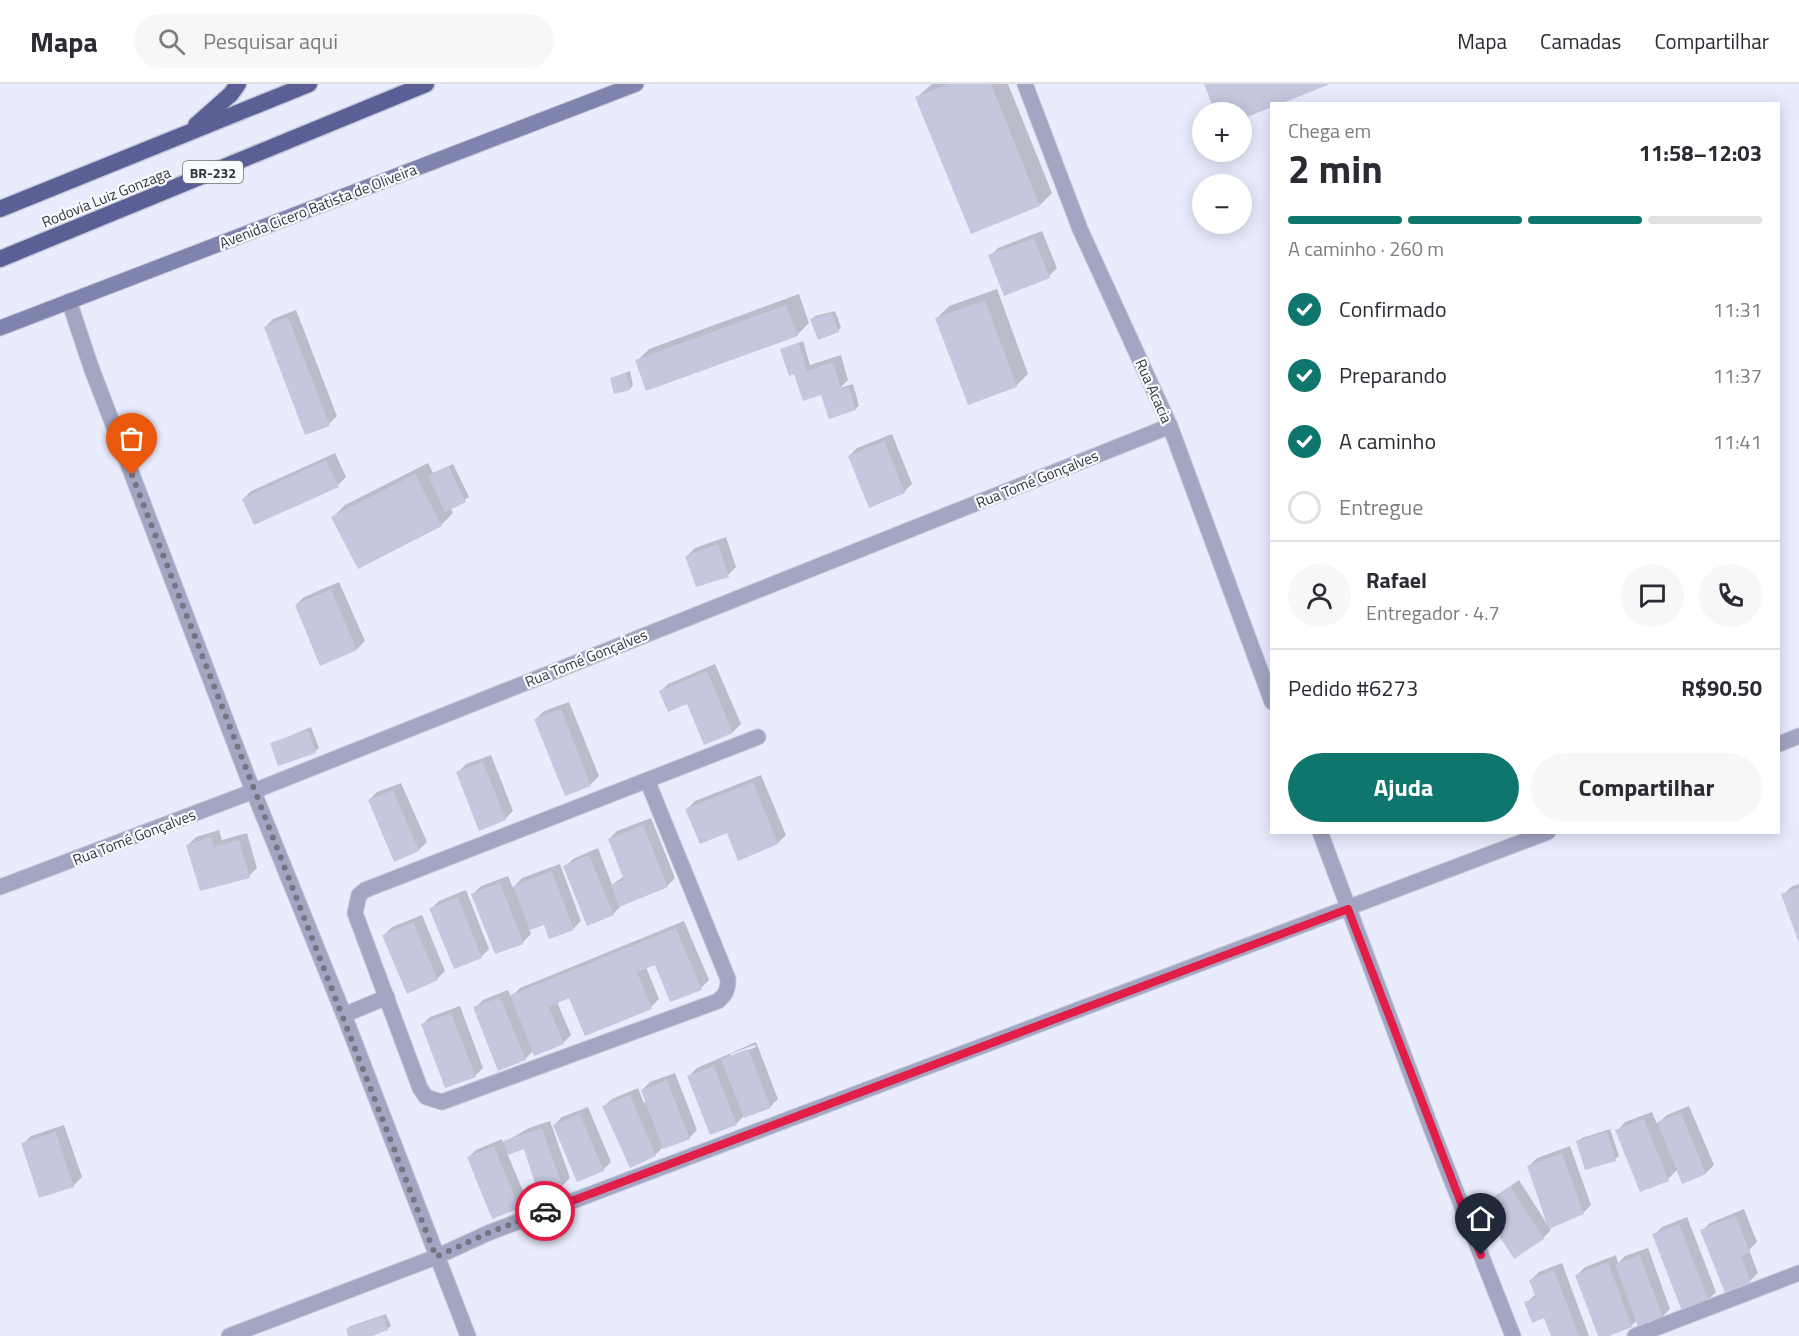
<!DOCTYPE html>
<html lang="pt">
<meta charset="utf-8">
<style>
body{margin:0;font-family:"Titillium Web",sans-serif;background:#f7f7f7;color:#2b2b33;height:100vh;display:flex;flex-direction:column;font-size:22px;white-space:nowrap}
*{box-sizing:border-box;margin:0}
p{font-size:20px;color:#7c7c81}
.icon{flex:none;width:33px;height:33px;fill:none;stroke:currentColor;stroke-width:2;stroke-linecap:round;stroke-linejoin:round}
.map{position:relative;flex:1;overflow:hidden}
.panel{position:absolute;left:1270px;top:18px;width:510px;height:732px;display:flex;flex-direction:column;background:#fff;border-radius:0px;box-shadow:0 3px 15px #0003}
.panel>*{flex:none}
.controls{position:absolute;left:1192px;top:18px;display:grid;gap:12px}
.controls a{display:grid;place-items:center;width:60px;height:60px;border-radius:50%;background:#fff;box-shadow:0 3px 15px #0003;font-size:30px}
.pin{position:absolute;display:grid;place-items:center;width:51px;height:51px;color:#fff;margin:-62px -26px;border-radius:50% 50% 50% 0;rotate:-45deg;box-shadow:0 0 6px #0007}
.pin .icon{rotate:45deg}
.courier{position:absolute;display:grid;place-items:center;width:60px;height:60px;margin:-30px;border:4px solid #e11d48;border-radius:50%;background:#fff;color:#222;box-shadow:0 2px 8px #0007}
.overview em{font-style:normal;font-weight:700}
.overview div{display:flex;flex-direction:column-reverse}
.overview{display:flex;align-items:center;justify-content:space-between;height:102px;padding:0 18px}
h1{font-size:39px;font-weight:700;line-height:45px}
.bar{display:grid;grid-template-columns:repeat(4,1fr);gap:9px 6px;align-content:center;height:72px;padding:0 18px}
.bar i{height:8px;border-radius:4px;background:#e1e1e2}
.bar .selected{background:#0f766e}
.bar p{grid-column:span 4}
.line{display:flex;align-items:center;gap:15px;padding:0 18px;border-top:2px solid #e1e1e2}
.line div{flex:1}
.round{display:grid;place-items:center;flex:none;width:63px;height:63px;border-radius:32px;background:#f7f7f7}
ol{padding:0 18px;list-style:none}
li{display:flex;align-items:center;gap:18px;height:66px}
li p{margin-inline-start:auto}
li .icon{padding:6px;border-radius:50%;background:#0f766e;color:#fff;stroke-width:4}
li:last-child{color:#7c7c81}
li i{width:33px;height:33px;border:3px solid #e1e1e2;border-radius:50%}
.cta{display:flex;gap:12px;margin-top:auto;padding:12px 18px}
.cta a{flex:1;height:69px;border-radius:36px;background:#0f766e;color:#fff;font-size:24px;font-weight:700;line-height:69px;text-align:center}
.cta a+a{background:#f7f7f7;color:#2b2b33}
header{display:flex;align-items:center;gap:36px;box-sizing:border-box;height:84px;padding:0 30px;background:#fff;border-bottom:2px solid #e1e1e2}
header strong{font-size:28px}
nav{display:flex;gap:33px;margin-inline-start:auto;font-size:21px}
.search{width:420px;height:54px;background:#f7f7f7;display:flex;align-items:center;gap:15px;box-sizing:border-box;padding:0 21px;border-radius:33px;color:#7c7c81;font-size:22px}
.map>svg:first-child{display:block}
.shadow{fill:#0003;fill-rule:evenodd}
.building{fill:#c4c7dd}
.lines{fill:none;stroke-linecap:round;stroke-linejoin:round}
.service-casing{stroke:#c5c7d7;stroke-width:17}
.minor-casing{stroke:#c5c7d7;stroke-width:17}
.secondary-casing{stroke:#c5c7d7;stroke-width:17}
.trunk-casing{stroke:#c5c7d7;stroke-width:19}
.service{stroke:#a2a6c3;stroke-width:15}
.minor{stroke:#a2a6c3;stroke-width:15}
.secondary{stroke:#7e84ad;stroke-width:15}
.trunk{stroke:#5a6096;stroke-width:16}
.done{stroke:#737580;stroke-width:6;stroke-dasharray:0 10.8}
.route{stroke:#e11d48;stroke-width:8}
.labels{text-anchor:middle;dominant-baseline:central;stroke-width:4.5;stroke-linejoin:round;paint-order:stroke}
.shield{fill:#f9fafe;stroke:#6e7077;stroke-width:1.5}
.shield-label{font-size:14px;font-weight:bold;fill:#33353d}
.street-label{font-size:15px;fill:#33353d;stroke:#f9fafe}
</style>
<header>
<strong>Mapa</strong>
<div class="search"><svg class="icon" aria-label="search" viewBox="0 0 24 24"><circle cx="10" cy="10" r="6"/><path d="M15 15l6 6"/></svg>Pesquisar aqui</div>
<nav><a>Mapa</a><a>Camadas</a><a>Compartilhar</a></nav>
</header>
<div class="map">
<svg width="1799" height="1252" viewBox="0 0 1799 1252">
<rect width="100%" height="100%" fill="#e9ecfd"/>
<g class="shadow">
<path d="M932 0H1008L1052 109 1040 121 917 13Z"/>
<path d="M1042 147 1057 184 1049 192 990 172 998 164Z"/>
<path d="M997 205 1028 290 1016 302 937 234 949 222Z"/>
<path d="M799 210 809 239 797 251 637 277 649 265Z"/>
<path d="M296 226 337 332 329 340 265 243 273 235Z"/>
<path d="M835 227 841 243 838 247 812 235 815 232Z"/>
<path d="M803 257 810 281 841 271 848 296 840 304 853 300 859 322 855 325 823 312 795 288 782 265Z"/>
<path d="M630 287 633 301 630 305 612 294Z"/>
<path d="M892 350 912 400 904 408 849 372 857 364Z"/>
<path d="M335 369 346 393 338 401 243 415 251 407Z"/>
<path d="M428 379 433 389 453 380 469 413 451 424 453 429 441 441 333 433 345 421Z"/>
<path d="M726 453 736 483 728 491 687 472 695 464Z"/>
<path d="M339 498 365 557 357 565 321 580 296 521 304 513Z"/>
<path d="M715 580 741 640 733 648 688 618 660 608 668 600Z"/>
<path d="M569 618 599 692 591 700 566 710 536 635 544 627Z"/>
<path d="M311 643 319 664 315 667 271 660Z"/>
<path d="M491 671 513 727 505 735 458 688 466 680Z"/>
<path d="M761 691 786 751 778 759 687 725 695 717Z"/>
<path d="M401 699 427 758 419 766 369 716 377 708Z"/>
<path d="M651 734 675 794 667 802 621 822 613 830 565 783 573 775 598 764 612 801 624 792 609 755 617 747Z"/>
<path d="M219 746 222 756 247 749 257 784 249 792 188 761 196 753Z"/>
<path d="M560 780 581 837 573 845 545 839 529 845 531 850 523 858 473 810 481 802 508 792 513 804 522 794Z"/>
<path d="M1799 800V855L1783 811 1791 803Z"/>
<path d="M466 806 489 865 481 873 431 825 439 817Z"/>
<path d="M422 831 445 887 437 895 384 851 392 843Z"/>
<path d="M684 837 709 896 701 904 656 879 646 883 659 915 651 923 570 912 557 918 571 951 563 959 534 966 525 975 475 924 483 916 508 906 511 913 520 904Z"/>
<path d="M460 922 483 984 475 992 422 941 430 933Z"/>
<path d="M756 958 778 1015 770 1023 744 1032 736 1040 689 992 697 984ZM755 961 756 963 730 973V970Z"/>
<path d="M675 989 697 1046 689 1054 662 1064 655 1071 604 1022 612 1015 638 1004 644 1019 647 1018 642 1006 650 998Z"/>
<path d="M1689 1022 1714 1081 1706 1089 1683 1098 1678 1085 1668 1095 1617 1047 1625 1038 1652 1028 1657 1040 1667 1031Z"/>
<path d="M588 1023 611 1078 603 1086 553 1042 562 1033Z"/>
<path d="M550 1037 570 1094 562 1102 524 1063 507 1069 526 1114 518 1122 468 1074 476 1066 502 1055 503 1059 529 1044Z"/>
<path d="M64 1041 82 1093 74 1101 40 1112 23 1060 31 1052Z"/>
<path d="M1610 1045 1619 1072 1615 1075 1578 1058 1582 1054Z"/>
<path d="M1570 1062 1591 1121 1583 1129 1550 1143 1551 1146 1543 1154 1514 1172 1482 1122 1519 1096 1547 1140 1529 1082 1537 1074Z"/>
<path d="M1744 1125 1757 1158 1749 1166 1758 1189 1750 1197 1702 1147 1710 1139Z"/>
<path d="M1687 1133 1716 1208 1708 1216 1654 1151 1662 1143Z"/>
<path d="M1648 1164 1670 1225 1662 1233 1637 1236 1631 1242 1600 1252 1577 1191 1585 1183 1616 1171 1618 1179 1625 1172Z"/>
<path d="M1562 1179 1589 1252H1553L1545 1232 1526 1219 1536 1210 1531 1196 1539 1188Z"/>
<path d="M386 1230 391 1242 387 1245 367 1252H349L347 1245 351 1242Z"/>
</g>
<g class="building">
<path d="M948 0H991L1040 122 971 150 915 13Z"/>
<path d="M1204 0H1330L1280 20H1272V23L1242 35V28H1215Z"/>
<path d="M1034 154 1050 194 1004 212 988 171Z"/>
<path d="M985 216 1017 303 968 321 935 234Z"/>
<path d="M786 221 798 252 646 307 635 276Z"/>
<path d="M832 229 839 248 818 256 810 235Z"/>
<path d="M288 233 330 342 305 351 264 243Z"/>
<path d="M799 259 807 287 833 278 841 305 849 303 856 326 829 335 821 311 803 317 794 290 789 292 780 265Z"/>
<path d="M626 289 630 306 614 310 610 294Z"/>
<path d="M884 357 905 409 869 424 848 372Z"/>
<path d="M326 376 339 403 254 441 242 415Z"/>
<path d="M449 383 466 418 445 428 428 392Z"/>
<path d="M415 390 442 442 358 485 331 433Z"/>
<path d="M718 460 729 493 696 503 685 472Z"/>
<path d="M331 505 357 566 320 582 295 521Z"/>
<path d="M707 587 733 649 704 661 687 620 668 628 659 607Z"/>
<path d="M561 625 591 702 565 712 534 635Z"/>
<path d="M308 646 316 669 278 682 270 659Z"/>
<path d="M483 678 506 736 479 747 456 688Z"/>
<path d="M753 698 778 760 738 777 727 749 700 760 685 725Z"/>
<path d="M393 706 419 767 394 778 368 716Z"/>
<path d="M643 741 668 803 619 823 611 801 624 796 608 755Z"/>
<path d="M211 753 214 763 239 756 250 794 200 807 186 761Z"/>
<path d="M589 771 614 831 587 842 563 782Z"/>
<path d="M552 787 574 846 549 855 544 841 530 846 513 802Z"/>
<path d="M500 799 524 860 495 870 471 810Z"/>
<path d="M1799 804V859L1781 810Z"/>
<path d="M458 813 482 874 454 885 429 824Z"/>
<path d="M413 838 438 896 407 910 382 851Z"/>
<path d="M676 844 702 906 670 918 655 881 637 888 652 925 585 952 569 914 549 923 564 960 534 972 510 911Z"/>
<path d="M500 913 526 976 498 987 473 923Z"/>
<path d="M451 929 476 993 445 1004 421 940Z"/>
<path d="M748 965 771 1024 744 1034 721 975Z"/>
<path d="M714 982 737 1041 710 1051 687 992Z"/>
<path d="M667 996 690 1055 663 1065 641 1006Z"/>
<path d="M630 1011 656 1072 630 1084 602 1022Z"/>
<path d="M1681 1029 1706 1090 1682 1100 1657 1038Z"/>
<path d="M580 1030 604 1087 577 1098 553 1041Z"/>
<path d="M1644 1035 1669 1097 1640 1108 1615 1046Z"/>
<path d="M542 1044 563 1104 539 1112 524 1065 508 1071 503 1057Z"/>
<path d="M56 1048 74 1103 39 1114 21 1059Z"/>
<path d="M1607 1048 1616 1077 1585 1086 1576 1057Z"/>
<path d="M494 1062 519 1124 492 1135 467 1073Z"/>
<path d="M1562 1069 1584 1130 1549 1145 1527 1082Z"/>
<path d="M1510 1102 1544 1155 1514 1175 1480 1122Z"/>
<path d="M1736 1132 1750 1168 1741 1172 1751 1198 1725 1209 1700 1146Z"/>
<path d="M1679 1140 1709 1217 1682 1227 1652 1150Z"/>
<path d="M1640 1171 1663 1234 1638 1243 1615 1180Z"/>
<path d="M1608 1178 1632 1243 1609 1252H1598L1575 1191Z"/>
<path d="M1554 1186 1579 1252H1551L1544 1234 1532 1239 1524 1218 1536 1214 1529 1196Z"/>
<path d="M383 1232 388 1246 372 1252H348L346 1245Z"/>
</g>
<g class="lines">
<defs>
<path id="service" d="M0 803 254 707 1170 342"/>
<g id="minor">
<path d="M1025 0 1080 145 1170 342 1272 618"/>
<path d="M69 217 91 283 248 694 344 931 468 1252"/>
<path d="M1779 660 1799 652"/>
<path d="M647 696 728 895C728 906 726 910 718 917L442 1018 426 1013 420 1004 355 829 359 811 365 806 758 653"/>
<path d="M1320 748 1433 1049 1513 1252"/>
<path d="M344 931 387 913"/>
<path d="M229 1252 436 1173 488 1149 1548 748"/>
<path d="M1635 1252 1799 1189"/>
</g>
<path id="secondary" d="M0 244 636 0"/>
<g id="trunk">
<path d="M196 41 231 10 238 0"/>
<path d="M0 125 309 0"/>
<path d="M0 175 426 0"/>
</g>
</defs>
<use href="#service" class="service-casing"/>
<use href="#minor" class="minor-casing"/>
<use href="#secondary" class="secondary-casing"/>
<use href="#trunk" class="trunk-casing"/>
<use href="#service" class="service"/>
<use href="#minor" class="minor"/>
<use href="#secondary" class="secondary"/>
<use href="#trunk" class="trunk"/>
</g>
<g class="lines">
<path class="done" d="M132 391 436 1173 488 1149 545 1127"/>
<path class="route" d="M545 1127 1348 825 1481 1171"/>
</g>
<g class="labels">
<rect class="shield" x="183" y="77" width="60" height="22" rx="4.5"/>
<g class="shield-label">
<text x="213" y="88">BR-232</text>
</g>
<g class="street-label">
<text transform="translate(106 113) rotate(-22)">Rodovia Luiz Gonzaga</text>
<text transform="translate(318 122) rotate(-21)">Avenida Cicero Batista de Oliveira</text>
<text transform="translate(1154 307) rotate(66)">Rua Acacia</text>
<text transform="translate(1037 395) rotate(-22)">Rua Tomé Gonçalves</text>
<text transform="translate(586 574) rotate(-22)">Rua Tomé Gonçalves</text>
<text transform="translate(134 753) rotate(-21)">Rua Tomé Gonçalves</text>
</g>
</g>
</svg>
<div class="controls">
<a>+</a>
<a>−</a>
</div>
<div class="pin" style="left:132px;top:391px;background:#ea580c"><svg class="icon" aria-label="bag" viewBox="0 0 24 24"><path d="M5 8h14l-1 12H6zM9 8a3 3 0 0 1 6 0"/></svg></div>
<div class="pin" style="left:1481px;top:1171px;background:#1f2937"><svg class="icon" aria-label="home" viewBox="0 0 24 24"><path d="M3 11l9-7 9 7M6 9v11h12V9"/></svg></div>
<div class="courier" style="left:545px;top:1127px"><svg class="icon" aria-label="car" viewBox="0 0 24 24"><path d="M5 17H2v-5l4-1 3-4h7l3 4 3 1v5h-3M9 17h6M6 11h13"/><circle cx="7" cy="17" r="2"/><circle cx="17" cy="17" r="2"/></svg></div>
<section class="panel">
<div class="overview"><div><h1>2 min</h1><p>Chega em</p></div><em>11:58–12:03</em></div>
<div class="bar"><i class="selected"></i><i class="selected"></i><i class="selected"></i><i></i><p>A caminho · 260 m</p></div>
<ol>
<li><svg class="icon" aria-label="check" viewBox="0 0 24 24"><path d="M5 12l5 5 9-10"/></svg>Confirmado<p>11:31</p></li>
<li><svg class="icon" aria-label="check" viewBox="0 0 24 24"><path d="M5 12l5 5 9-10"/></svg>Preparando<p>11:37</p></li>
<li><svg class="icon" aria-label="check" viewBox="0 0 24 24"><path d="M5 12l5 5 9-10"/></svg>A caminho<p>11:41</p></li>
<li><i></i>Entregue</li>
</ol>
<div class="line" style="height:108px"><a class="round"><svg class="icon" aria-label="person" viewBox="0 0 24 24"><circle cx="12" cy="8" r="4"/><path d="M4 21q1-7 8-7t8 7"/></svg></a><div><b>Rafael</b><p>Entregador · 4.7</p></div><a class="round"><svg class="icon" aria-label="chat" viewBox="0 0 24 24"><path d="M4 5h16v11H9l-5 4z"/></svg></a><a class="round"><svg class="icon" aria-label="phone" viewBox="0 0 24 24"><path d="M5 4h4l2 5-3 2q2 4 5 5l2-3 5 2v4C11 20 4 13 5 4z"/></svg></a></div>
<div class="line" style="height:78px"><div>Pedido #6273</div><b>R$90.50</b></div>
<div class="cta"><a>Ajuda</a><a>Compartilhar</a></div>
</section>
</div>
